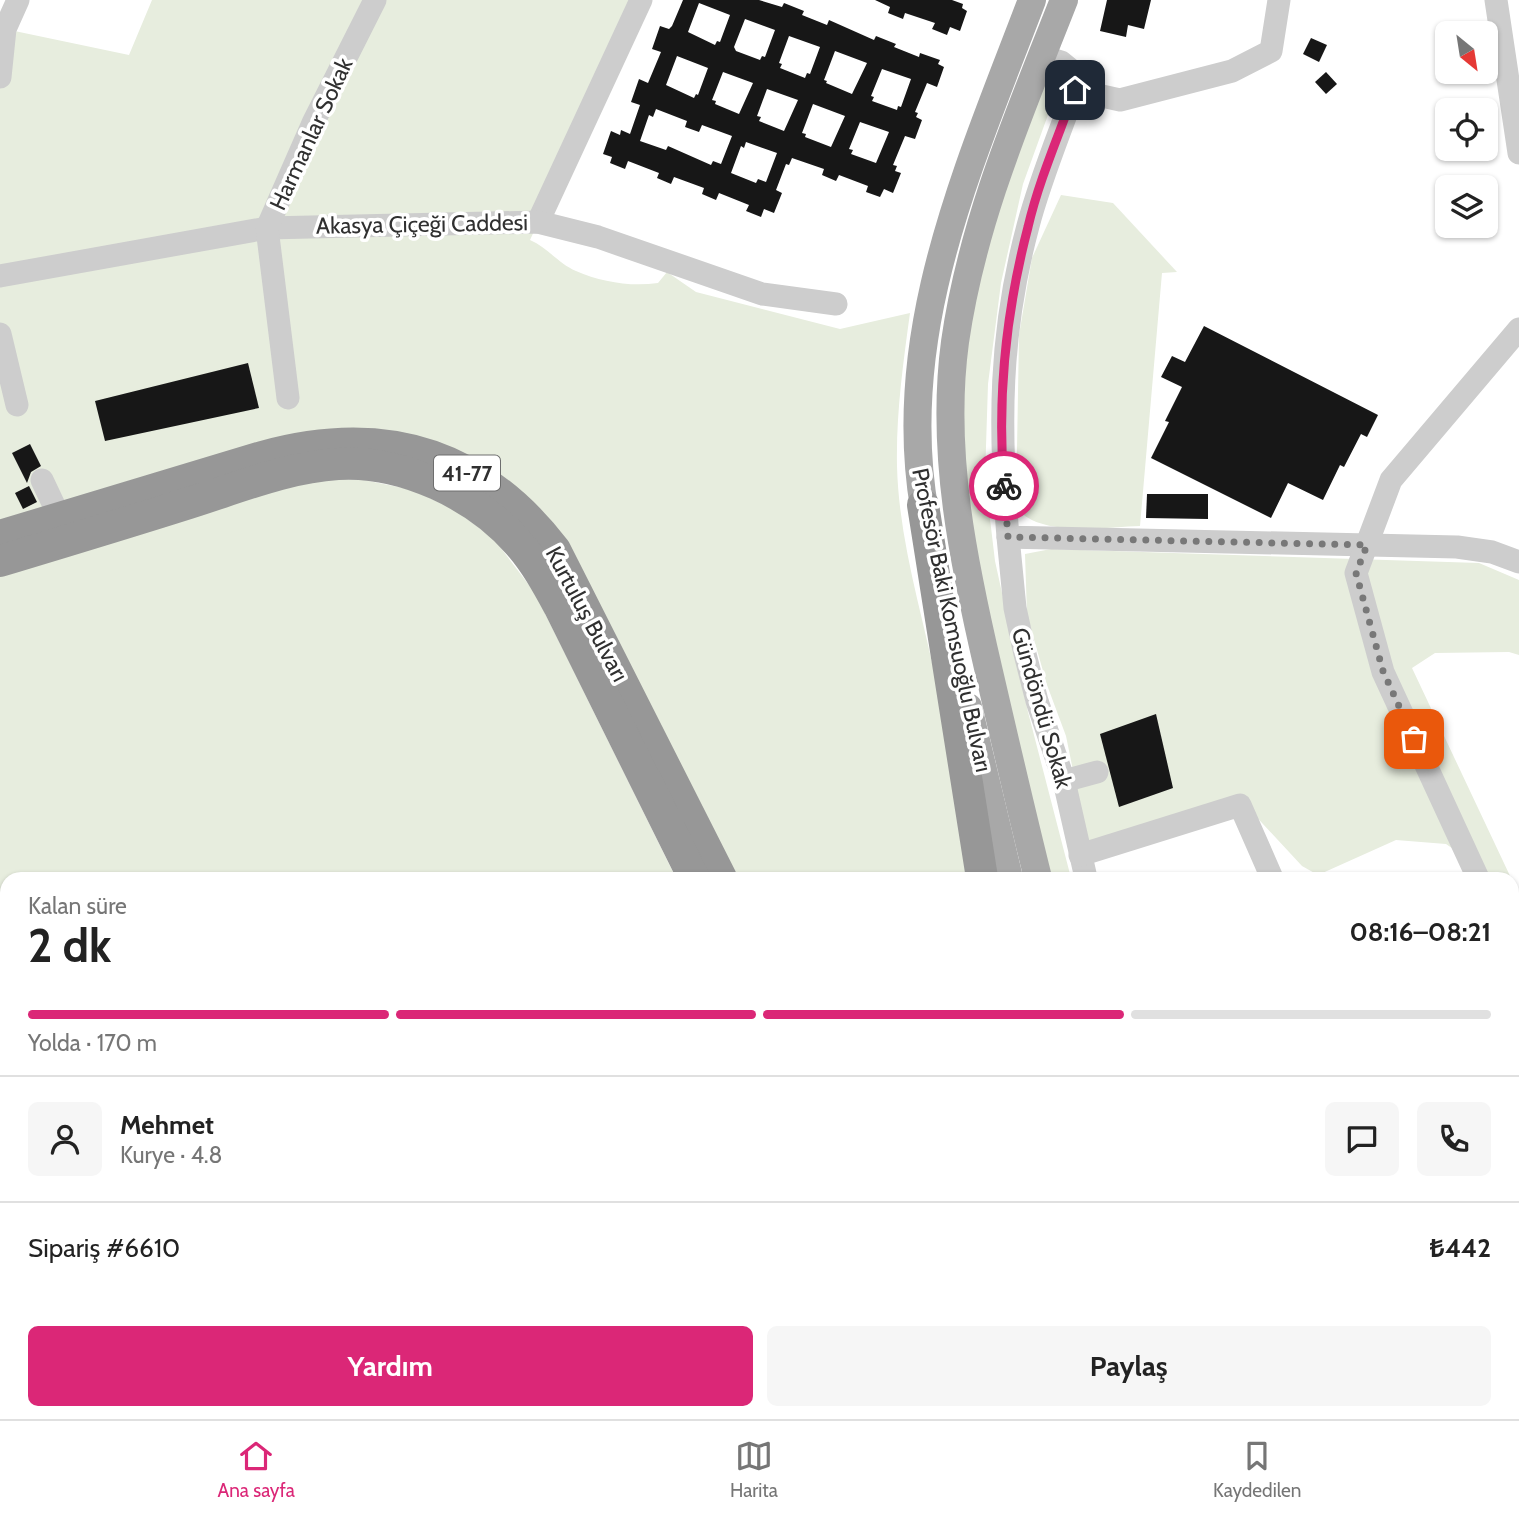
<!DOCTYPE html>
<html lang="tr">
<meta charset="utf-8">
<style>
body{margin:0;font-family:Cabin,sans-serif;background:#f6f6f6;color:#222;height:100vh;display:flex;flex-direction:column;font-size:26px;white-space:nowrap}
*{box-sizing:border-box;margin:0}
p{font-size:23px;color:#767676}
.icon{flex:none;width:38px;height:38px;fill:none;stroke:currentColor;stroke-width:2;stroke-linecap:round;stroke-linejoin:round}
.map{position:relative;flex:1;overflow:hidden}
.side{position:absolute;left:0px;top:872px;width:1519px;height:548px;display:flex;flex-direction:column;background:#fff;border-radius:21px 21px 0 0;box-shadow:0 2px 5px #0004}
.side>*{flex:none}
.needle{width:46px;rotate:150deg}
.fabs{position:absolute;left:1435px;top:21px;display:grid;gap:14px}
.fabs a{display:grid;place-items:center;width:63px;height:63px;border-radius:10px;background:#fff;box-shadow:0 2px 5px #0004;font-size:35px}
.pin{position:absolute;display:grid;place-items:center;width:60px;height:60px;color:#fff;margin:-30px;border-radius:14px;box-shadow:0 4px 10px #0006}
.courier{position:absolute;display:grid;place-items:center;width:70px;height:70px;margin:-35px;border:5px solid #db2777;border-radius:50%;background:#fff;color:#222;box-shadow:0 2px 9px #0007}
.head em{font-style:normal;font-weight:700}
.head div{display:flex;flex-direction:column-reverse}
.head{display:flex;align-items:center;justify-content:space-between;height:119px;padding:0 28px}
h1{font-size:46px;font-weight:700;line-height:52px}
.bar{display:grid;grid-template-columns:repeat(4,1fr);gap:10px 7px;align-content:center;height:84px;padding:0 28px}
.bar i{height:9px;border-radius:5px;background:#e0e0e0}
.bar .active{background:#db2777}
.bar p{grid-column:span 4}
.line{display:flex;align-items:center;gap:18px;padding:0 28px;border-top:2px solid #e0e0e0}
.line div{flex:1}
.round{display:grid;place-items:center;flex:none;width:74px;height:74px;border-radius:10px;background:#f6f6f6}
.action{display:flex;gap:14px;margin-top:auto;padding:14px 28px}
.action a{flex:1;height:80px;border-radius:10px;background:#db2777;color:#fff;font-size:28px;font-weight:700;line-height:80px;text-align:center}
.action a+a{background:#f6f6f6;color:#222}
.tab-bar{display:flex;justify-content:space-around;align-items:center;height:98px;border-top:2px solid #e0e0e0;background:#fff;font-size:19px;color:#767676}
.tab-bar a{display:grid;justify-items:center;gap:4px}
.tab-bar .active{color:#db2777}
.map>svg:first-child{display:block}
.green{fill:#e7edde}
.building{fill:#171717;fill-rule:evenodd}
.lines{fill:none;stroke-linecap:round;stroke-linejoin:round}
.path{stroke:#cdcdcd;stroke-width:2.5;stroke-dasharray:3.5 3.5;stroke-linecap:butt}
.minor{stroke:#cdcdcd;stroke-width:23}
.major{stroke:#a8a8a8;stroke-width:28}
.highway{stroke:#979797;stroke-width:32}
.done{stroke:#787878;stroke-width:7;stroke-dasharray:0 12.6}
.route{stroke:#db2777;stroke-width:9}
.labels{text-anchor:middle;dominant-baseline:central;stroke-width:7;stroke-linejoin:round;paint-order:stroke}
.shield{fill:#fff;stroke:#6e6e6e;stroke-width:2}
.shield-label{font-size:21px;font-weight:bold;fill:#303030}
.street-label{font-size:23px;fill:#303030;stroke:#fff}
</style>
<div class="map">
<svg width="1519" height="1419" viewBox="0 0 1519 1419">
<rect width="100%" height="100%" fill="#fff"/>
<g class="green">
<path d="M152 0H641L530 240C548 248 559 264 576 271 601 282 631 287 658 283L667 272 696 292 840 329 910 313C903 364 896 414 897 466 899 543 923 615 938 690 950 752 958 816 968 878H734L447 454 0 525V59L5 29 129 55Z"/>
<path d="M1045 82H1052L1057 90 1023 184 1001 283 988 384 985 477 995 561 1028 712 1071 878H1049L972 557 960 383 982 246Z"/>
<path d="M1061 195 1113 203 1177 272 1162 273 1140 526C1106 527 1035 538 1016 506L1019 335 1032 258Z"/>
<path d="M322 478 364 480 413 490 455 510 494 539 535 593 676 878H7V1412H786L792 1419H0V574L222 506Z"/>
<path d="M1051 549 1479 563 1519 580V655L1509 652 1435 653 1412 668 1511 878H1482L1475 864 1446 844 1396 840 1318 875 1302 866 1237 796 1088 844 1066 736 1047 685 1027 615 1025 554Z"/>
<path d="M1519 1056V1239L1512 1242V1058Z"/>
<path d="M1512 1334 1519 1346V1419H1420L1415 1412H1512Z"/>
</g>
<g class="building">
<path d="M683 0H759L782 7 784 3 804 11 802 15 827 25 829 20 874 40 876 36 896 44 894 47 919 57 920 53 940 60 938 64 944 67 937 87 927 83 915 112 918 113 916 117 922 120 915 139 905 136 893 165 897 166 895 171 901 173 893 193 884 189 880 197 866 192 868 186 839 175 836 181 822 175 824 169 792 158 789 165 786 164 776 190 782 193 774 213 764 209 761 217 746 211 749 205 719 193 716 200 702 194 704 188 674 177 671 184 657 178 659 173 628 161 625 169 610 163 612 157 603 154 611 131 620 135 621 130 630 134 640 105 631 102 639 79 648 83 661 52 652 49 660 26 669 29 672 26ZM699 3 730 15 720 42 717 41 715 45 688 32ZM745 19 775 30 765 57 762 56 760 60 736 51 734 47ZM789 36 820 47 810 74 807 73 805 78 780 68 782 64 779 63ZM835 51 867 63 852 94 826 83 827 81 824 80ZM677 56 708 68 698 95 696 94 694 98 666 85ZM882 69 911 79 901 107 898 106 897 110 872 101 874 97 871 96ZM723 72 753 83 739 114 715 104 716 101 712 100ZM767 89 798 100 784 131 759 121 761 117 757 116ZM813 104 845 116 831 147 805 137 806 134 802 133ZM656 109 687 121 685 127 699 132 702 125 732 136 721 164 713 161 711 165 668 146 666 150 640 141 649 115 653 117ZM860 122 889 132 876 163 851 154 853 150 849 149ZM746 142 777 153 766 182 758 179 756 183 731 173 741 146 744 148Z"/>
<path d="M875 0H952L963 4 962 8 967 11 960 31 950 27 947 35 932 29 935 23 905 13 903 19 888 13 890 7Z"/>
<path d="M1107 0H1151L1144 29 1128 25 1126 37 1100 31Z"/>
<path d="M1311 38 1327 45 1319 62 1303 54Z"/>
<path d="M1326 72 1337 84 1326 94 1315 82Z"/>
<path d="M1204 326 1378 415 1367 437 1361 434 1344 467 1340 465 1323 500 1288 483 1271 518 1151 458 1169 422 1165 421 1182 387 1161 377 1172 356 1185 362Z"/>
<path d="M248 363 259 408 105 441 95 401Z"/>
<path d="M30 444 41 466 31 472 27 483 12 453Z"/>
<path d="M29 486 37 502 23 509 15 493Z"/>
<path d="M1147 494H1208V519L1146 518Z"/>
<path d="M1156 714 1173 788 1119 807 1100 734Z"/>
</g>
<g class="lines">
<path class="path" d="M798 1412 804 1419"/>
<g class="minor">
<path d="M1496 0 1519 153"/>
<path d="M1041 56 1061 62 1072 71 1075 90C1059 135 1040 180 1028 226 999 334 999 426 1008 537L1457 547 1492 552 1519 562"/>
<path d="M0 77 5 29 18 0"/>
<path d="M1075 90 1120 100 1232 71 1271 51 1279 0"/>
<path d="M538 222 641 0"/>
<path d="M0 276 267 228 538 222 598 237 762 294 836 304"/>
<path d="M0 334 17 405"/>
<path d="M288 398 267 228 313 123 375 0"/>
<path d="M42 480 60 518"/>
<path d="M1008 537 1015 608 1025 654 1037 701 1064 781 1086 878"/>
<path d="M1064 781 1097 772"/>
<path d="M1080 855 1240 805 1272 878"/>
<path d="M1478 878 1383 672 1356 573 1391 480 1519 329"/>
<path d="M1512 954 1519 969"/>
<path d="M1512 1123 1519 1119"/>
<path d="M1398 1412 1404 1419"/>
</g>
<g class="major">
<path d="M928 528C888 343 968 169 1032 0"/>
<path d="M968 707 1009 878"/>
<path d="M1038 878C1021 810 1005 741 989 672 964 565 940 453 955 342 972 222 1020 112 1064 0"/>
<path d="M1139 1412 1141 1419"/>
</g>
<g class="highway">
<path d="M923 505 982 878"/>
<path d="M0 536 262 457C380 424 479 451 555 550L721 878"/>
<path d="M0 561C63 542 126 523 189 503 237 488 287 467 338 464 403 460 476 495 518 543 535 562 547 584 559 606L694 878"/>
<path d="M1004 1412 1009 1419"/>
<path d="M1173 1412 1176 1419"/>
<path d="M1311 1412 1320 1419"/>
</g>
</g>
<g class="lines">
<path class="done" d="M1004 486 1008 537 1367 545 1356 573 1383 671 1414 739"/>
<path class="route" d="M1004 486C997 399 1006 311 1028 227 1039 180 1059 135 1075 90"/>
</g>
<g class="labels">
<rect class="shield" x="434" y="455.5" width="66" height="35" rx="5"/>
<g class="shield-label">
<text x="467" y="473">41-77</text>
</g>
<g class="street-label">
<text transform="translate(311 134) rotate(-65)">Harmanlar Sokak</text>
<text transform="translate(422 224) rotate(-1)">Akasya Çiçeği Caddesi</text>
<text transform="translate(587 614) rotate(62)">Kurtuluş Bulvarı</text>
<text transform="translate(952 620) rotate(78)">Profesör Baki Komsuoğlu Bulvarı</text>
<text transform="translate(1042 708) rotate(74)">Gündöndü Sokak</text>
</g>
</g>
</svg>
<div class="fabs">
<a><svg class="needle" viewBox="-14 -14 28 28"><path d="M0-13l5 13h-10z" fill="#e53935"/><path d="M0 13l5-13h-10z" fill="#767676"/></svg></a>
<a><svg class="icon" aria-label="locate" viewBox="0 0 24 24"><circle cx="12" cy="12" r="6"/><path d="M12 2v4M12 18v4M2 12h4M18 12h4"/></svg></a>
<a><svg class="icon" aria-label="layers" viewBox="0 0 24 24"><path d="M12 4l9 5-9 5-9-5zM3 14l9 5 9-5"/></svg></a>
</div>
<div class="pin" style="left:1414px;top:739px;background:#ea580c"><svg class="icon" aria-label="bag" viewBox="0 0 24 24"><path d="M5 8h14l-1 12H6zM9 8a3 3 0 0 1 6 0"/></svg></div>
<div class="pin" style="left:1075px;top:90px;background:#1f2937"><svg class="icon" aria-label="home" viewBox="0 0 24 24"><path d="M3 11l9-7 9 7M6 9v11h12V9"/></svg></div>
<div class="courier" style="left:1004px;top:486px"><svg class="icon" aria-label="bike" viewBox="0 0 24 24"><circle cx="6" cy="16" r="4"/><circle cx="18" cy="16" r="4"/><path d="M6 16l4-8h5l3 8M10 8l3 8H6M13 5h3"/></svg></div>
<section class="side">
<div class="head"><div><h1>2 dk</h1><p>Kalan süre</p></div><em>08:16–08:21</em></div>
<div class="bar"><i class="active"></i><i class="active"></i><i class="active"></i><i></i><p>Yolda · 170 m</p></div>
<div class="line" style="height:126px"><a class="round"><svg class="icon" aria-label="person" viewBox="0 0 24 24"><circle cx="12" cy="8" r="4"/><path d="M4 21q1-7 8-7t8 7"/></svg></a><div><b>Mehmet</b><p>Kurye · 4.8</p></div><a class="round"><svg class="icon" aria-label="chat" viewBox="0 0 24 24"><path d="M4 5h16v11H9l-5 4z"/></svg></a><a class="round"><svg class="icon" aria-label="phone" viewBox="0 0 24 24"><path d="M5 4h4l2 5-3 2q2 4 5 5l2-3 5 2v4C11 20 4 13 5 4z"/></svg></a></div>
<div class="line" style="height:91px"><div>Sipariş #6610</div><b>₺442</b></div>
<div class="action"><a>Yardım</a><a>Paylaş</a></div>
</section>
</div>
<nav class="tab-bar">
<a class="active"><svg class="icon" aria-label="home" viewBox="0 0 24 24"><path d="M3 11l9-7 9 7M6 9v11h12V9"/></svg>Ana sayfa</a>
<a><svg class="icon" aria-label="map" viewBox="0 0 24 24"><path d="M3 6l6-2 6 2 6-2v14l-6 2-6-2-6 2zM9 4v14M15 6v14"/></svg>Harita</a>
<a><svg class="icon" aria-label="saved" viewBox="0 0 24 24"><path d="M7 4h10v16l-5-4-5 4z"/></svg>Kaydedilen</a>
</nav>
